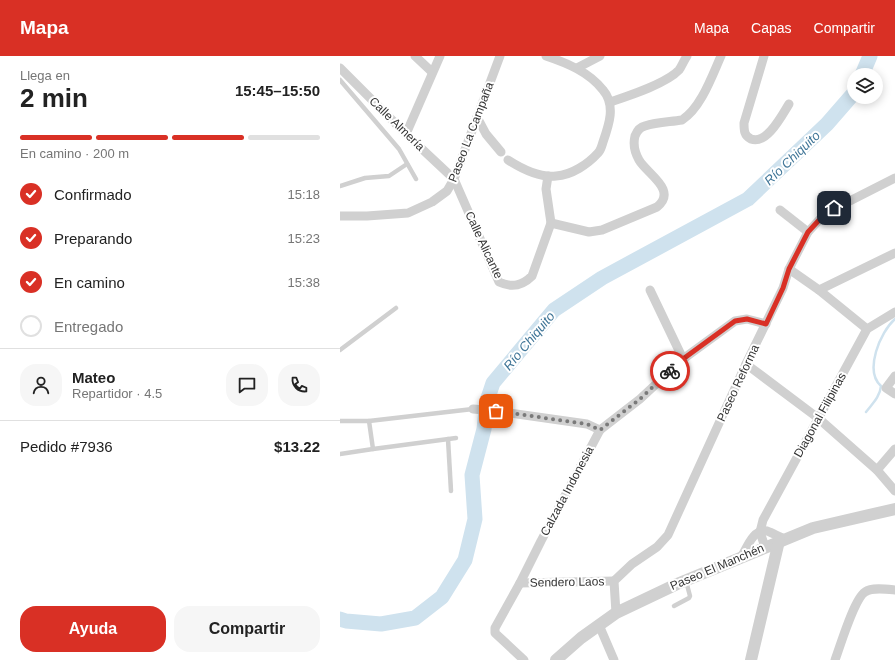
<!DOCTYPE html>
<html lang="es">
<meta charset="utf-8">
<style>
body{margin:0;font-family:Arial,sans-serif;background:#f6f6f6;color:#222;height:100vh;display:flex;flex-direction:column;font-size:15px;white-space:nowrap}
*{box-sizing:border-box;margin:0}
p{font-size:13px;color:#767676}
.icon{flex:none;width:22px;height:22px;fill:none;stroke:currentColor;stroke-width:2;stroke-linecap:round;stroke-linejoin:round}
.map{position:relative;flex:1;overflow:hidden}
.panel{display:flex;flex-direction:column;background:#fff;width:340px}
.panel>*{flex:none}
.controls{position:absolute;left:507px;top:12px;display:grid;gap:8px}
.controls a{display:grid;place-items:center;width:36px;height:36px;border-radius:50%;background:#fff;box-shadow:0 2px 10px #0003;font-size:20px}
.pin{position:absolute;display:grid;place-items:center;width:34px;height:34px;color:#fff;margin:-17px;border-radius:8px;box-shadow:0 2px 6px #0006}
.courier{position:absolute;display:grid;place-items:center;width:40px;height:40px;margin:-20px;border:3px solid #d93025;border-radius:50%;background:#fff;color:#222;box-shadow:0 1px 5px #0007}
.headline em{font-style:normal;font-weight:600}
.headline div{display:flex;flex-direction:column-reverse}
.headline{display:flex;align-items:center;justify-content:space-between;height:68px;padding:0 20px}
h1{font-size:26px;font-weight:600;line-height:30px}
.bar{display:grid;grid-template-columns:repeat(4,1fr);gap:6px 4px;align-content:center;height:48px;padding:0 20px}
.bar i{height:5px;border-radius:3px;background:#e0e0e0}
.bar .selected{background:#d93025}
.bar p{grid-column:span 4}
.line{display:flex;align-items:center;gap:10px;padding:0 20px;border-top:1px solid #e0e0e0}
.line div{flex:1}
.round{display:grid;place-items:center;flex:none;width:42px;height:42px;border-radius:16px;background:#f6f6f6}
ol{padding:0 20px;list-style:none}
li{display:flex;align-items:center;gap:12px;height:44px}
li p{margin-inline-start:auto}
li .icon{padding:4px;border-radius:50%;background:#d93025;color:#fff;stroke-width:4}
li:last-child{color:#767676}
li i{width:22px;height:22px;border:2px solid #e0e0e0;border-radius:50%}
.cta{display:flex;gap:8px;margin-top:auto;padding:8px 20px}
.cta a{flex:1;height:46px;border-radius:16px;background:#d93025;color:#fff;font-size:16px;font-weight:600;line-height:46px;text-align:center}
.cta a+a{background:#f6f6f6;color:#222}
header{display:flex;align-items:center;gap:24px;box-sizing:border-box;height:56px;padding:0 20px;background:#d93025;color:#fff}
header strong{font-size:19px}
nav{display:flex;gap:22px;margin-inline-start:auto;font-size:14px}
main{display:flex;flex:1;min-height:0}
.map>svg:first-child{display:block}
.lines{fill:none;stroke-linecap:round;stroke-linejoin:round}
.stream{stroke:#cfe2ee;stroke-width:2.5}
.river{stroke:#cfe2ee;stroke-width:15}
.service{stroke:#d0d0d0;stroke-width:4.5}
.minor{stroke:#d0d0d0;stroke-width:9}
.tertiary{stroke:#d0d0d0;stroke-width:12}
.done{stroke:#7a7a7a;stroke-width:4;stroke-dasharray:0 7.2}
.route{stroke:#d93025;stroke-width:5}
.labels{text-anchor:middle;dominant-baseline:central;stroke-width:4;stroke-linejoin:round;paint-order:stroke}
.street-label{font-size:12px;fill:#333;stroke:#fff}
.water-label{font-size:13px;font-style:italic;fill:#3f7597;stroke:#fff}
</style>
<header>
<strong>Mapa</strong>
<nav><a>Mapa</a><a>Capas</a><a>Compartir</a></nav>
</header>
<main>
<section class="panel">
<div class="headline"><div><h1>2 min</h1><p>Llega en</p></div><em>15:45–15:50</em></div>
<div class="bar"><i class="selected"></i><i class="selected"></i><i class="selected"></i><i></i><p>En camino · 200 m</p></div>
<ol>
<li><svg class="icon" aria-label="check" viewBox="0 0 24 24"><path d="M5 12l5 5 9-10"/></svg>Confirmado<p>15:18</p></li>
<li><svg class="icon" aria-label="check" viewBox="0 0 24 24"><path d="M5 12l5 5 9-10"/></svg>Preparando<p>15:23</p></li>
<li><svg class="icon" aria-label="check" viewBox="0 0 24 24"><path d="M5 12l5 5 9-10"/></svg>En camino<p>15:38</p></li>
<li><i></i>Entregado</li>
</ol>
<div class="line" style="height:72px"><a class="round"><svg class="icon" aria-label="person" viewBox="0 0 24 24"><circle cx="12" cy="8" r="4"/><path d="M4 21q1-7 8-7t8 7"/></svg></a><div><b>Mateo</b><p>Repartidor · 4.5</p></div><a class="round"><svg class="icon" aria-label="chat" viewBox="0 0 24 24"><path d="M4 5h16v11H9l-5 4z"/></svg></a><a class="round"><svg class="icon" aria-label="phone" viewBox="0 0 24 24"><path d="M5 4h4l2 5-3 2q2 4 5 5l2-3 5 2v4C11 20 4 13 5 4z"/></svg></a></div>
<div class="line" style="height:52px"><div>Pedido #7936</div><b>$13.22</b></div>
<div class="cta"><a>Ayuda</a><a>Compartir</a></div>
</section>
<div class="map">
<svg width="555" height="604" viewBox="0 0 555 604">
<rect width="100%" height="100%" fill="#fff"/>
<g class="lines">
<path class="stream" d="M526 356C532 348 540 341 541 330 524 315 540 276 555 263"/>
<g class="river">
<path d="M522 19 530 0"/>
<path d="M0 563 6 565 41 568 75 562 102 541 125 504 135 463 132 419 144 373 147 345 153 327 214 254 262 222 408 143 487 68 514 37"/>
</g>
<g class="service">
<path d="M0 24 59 93 76 123"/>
<path d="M0 130 25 122 49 120 67 108"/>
<path d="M0 294 56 252"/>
<path d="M0 365H29L133 353"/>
<path d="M29 365 33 393 116 382"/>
<path d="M108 383 111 435"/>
<path d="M0 398 33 393"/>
<path d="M334 550 349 542 350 540 346 525"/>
</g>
<g class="minor">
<path d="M75 0 92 16"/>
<path d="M424 0 404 67C404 74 404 80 411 83 427 89 442 59 449 48"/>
<path d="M0 12 66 78 114 123 159 226C172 232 182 230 192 220L211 167 249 176 262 174 317 151C338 134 307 118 299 104 295 97 293 88 295 80 297 75 300 71 305 70 317 66 330 66 342 64 361 52 372 20 381 0"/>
<path d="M237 12 260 0"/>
<path d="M270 46C288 40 326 28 339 14 342 10 344 4 347 0"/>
<path d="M137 61 146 78 161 96"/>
<path d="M66 78 100 0"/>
<path d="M168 104C182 113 199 122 216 120 232 119 248 108 258 97 261 94 262 89 263 86 269 69 276 49 263 34 249 16 227 7 206 0"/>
<path d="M208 120 206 133 211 167"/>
<path d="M440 154 468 176"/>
<path d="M0 160H27L68 157 92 146 107 135 114 123 160 0"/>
<path d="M449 213 479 234 527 273"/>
<path d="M310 234 343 303"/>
<path d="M479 234 555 197"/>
<path d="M406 308 478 362 537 414 555 435"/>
<path d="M555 320 546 332 555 338"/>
<path d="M133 353 156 355 247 368 260 374"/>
<path d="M537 414 555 393"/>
<path d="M425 491 420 476 423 464 527 273 555 256"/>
<path d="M402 500C407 491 414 472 427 475 433 477 439 481 445 483"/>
<path d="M180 527 274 525"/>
<path d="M276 557 274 525 292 508 317 491 328 479 406 308 443 232 449 213 468 176 481 162 494 153 555 122"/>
<path d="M259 569 274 604"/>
<path d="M184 604 155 577V572L180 527 201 485 260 374 300 343 343 303 395 265 407 263 426 268"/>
<path d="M495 604C500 591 514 543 525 536 532 531 546 533 555 534"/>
</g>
<g class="tertiary">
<path d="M216 604 241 582 276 557 337 528 473 472 555 453"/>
<path d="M411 604 439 485"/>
</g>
</g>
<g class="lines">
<path class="done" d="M156 355 247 368 260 374 300 343 330 315"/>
<path class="route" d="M330 315 343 303 395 265 407 263 426 268 443 232 449 213 468 176 481 162 494 152"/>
</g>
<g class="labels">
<g class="street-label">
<text transform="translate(57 68) rotate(44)">Calle Almería</text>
<text transform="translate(131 76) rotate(-69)">Paseo La Campaña</text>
<text transform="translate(144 189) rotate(65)">Calle Alicante</text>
<text transform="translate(398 327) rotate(-65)">Paseo Reforma</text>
<text transform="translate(480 359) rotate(-61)">Diagonal Filipinas</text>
<text transform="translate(227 435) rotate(-62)">Calzada Indonesia</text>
<text transform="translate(377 511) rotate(-23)">Paseo El Manchén</text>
<text transform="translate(227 526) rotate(-1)">Sendero Laos</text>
</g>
<g class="water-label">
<text transform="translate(452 102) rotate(-44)">Río Chiquito</text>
<text transform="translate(189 285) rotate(-50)">Río Chiquito</text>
</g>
</g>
</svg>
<div class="controls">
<a><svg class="icon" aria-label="layers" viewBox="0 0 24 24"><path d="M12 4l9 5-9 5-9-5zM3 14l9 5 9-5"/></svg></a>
</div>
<div class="pin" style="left:156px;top:355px;background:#ea580c"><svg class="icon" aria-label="bag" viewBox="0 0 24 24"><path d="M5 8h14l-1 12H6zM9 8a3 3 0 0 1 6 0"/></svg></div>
<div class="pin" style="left:494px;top:152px;background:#1f2937"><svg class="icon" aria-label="home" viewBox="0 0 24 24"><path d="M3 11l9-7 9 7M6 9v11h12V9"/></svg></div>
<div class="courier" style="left:330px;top:315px"><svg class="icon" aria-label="bike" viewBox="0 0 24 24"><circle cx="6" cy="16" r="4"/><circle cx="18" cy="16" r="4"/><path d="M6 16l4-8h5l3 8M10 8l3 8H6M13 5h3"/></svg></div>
</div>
</main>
